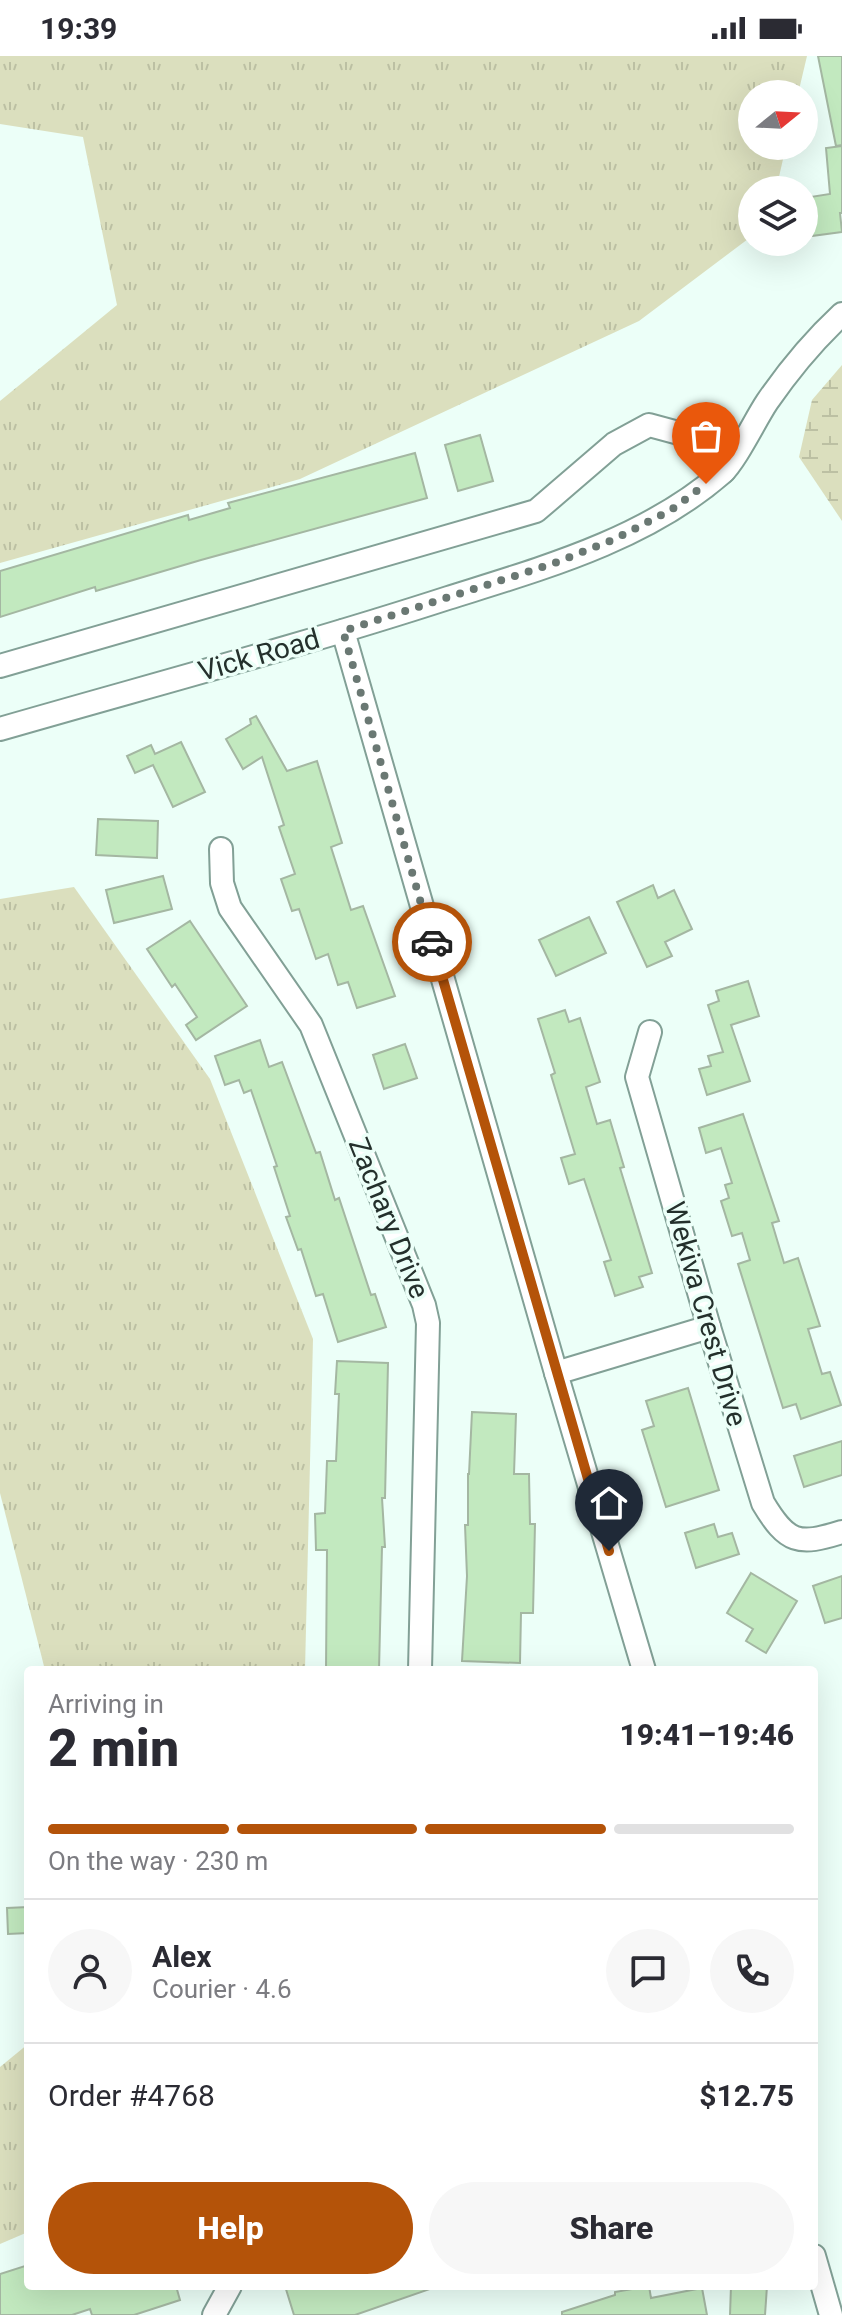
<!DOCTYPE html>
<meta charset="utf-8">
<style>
body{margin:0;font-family:Roboto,sans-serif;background:#f7f7f7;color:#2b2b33;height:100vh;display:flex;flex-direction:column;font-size:30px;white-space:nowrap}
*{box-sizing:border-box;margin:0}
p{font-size:26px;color:#7c7c81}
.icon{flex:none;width:44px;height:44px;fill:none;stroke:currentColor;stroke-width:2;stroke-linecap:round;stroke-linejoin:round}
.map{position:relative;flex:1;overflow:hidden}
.drawer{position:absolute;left:24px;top:1610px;width:794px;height:624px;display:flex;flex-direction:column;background:#fff;border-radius:8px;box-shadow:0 8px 32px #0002}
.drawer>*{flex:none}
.needle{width:52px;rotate:72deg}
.tools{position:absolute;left:738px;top:24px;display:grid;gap:16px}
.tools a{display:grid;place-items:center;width:80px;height:80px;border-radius:50%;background:#fff;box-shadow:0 8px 32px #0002;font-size:40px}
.pin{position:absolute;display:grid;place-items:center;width:68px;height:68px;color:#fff;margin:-82px -34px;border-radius:50% 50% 50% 0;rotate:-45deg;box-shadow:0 0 8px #0007}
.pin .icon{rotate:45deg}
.courier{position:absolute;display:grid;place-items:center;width:80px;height:80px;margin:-40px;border:6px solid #b45309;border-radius:50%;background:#fff;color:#222;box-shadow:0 2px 10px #0007}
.overview em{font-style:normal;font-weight:800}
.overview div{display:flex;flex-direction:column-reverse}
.overview{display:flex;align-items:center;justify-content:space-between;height:136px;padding:0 24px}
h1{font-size:52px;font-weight:800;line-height:60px}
.bar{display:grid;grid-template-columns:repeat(4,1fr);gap:12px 8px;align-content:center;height:96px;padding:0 24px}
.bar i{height:10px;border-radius:6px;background:#e1e1e2}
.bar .active{background:#b45309}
.bar p{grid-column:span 4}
.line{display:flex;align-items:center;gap:20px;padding:0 24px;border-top:2px solid #e1e1e2}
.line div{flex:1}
.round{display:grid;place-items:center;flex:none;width:84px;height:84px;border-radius:42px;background:#f7f7f7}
.cta{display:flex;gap:16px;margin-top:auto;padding:16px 24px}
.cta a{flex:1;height:92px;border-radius:48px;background:#b45309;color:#fff;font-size:32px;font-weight:800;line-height:92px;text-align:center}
.cta a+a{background:#f7f7f7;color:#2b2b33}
.status{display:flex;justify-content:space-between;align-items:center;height:56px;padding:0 40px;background:#fff;direction:ltr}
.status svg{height:22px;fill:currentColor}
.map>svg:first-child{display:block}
.grass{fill:url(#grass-tufts)}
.wetland{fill:url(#wetland-marsh)}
.building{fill:#c2e9bf;stroke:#a4b7a2;stroke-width:2}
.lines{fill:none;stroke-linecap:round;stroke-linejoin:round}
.minor-casing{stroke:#82a096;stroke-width:26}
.minor{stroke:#fff;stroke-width:22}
.done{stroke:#6a7873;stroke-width:8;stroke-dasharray:0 14.4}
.route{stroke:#b45309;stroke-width:10}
.labels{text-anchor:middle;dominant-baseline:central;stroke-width:7;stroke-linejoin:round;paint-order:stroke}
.street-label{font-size:28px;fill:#24302c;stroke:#ecfff8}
</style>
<div class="status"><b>19:39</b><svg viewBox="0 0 49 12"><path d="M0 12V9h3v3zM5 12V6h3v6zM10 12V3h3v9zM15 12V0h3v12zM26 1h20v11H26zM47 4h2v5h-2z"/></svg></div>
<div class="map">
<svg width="842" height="2259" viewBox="0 0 842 2259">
<defs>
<pattern id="grass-tufts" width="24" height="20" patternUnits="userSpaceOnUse" patternTransform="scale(2)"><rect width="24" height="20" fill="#dbdfbe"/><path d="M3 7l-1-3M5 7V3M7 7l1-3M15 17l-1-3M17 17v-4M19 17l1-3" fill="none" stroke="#bcc0a3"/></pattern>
<pattern id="wetland-marsh" width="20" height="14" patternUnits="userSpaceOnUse" patternTransform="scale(2)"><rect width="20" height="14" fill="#dbdfbe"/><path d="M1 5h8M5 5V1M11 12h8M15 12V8" fill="none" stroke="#bcc0a3"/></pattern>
</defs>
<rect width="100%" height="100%" fill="#ecfff8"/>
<g class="grass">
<path d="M0 0H807L798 38H752V90H786L776 134H752V180L639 265 300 423 0 507V345L117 249 83 81 0 68Z"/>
<path d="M74 831 210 1023 313 1283 305 1614H45L0 1437V843Z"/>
<path d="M28 1988V2176L0 2188V2011Z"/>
</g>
<path class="wetland" d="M842 309V465L799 401 812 344Z"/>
<g class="building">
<path d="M818 0H842V89L836 90Z"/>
<path d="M842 90V157H840L842 176 804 181V142L830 138 826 92Z"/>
<path d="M480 379 493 425 458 435 445 389Z"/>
<path d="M415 397 427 442 201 504 96 535 95 531 0 561V515L188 459 189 464 230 452 228 447Z"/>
<path d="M256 660 287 715 317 705 342 787 331 791 351 854 363 850 395 940 357 952 348 926 338 929 328 898 316 903 299 853 292 855 281 823 295 818 279 771 284 769 262 701 243 713 226 683 251 668 250 663Z"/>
<path d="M181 686 205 736 173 751 153 709 135 717 127 700 151 689 155 698Z"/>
<path d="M98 763 158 765 157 802 96 799Z"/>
<path d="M163 820 172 853 114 867 106 834Z"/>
<path d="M653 829 658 842 674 834 692 873 665 886 672 900 647 911 617 846Z"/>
<path d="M589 861 606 897 556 920 539 884Z"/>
<path d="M190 865 247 950 196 984 186 969 197 961 175 928 172 931 147 893Z"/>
<path d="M748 925 759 960 731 969 750 1025 707 1039 699 1013 711 1010 708 1000 723 996 708 949 719 945 716 935Z"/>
<path d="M565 954 569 966 580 962 600 1026 586 1031 597 1068 610 1064 624 1111 620 1112 652 1217 639 1221 643 1231 615 1240 604 1206 611 1204 584 1123 569 1128 561 1102 575 1098 551 1019 555 1017 538 963Z"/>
<path d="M260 984 269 1011 282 1006 316 1097 320 1096 335 1144 339 1142 371 1239 375 1238 386 1271 338 1286 323 1238 316 1240 301 1193 298 1194 286 1161 290 1160 274 1111 277 1110 251 1034 244 1037 239 1024 225 1029 215 1000Z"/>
<path d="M405 988 417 1022 384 1033 373 999Z"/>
<path d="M743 1058 779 1165 772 1167 784 1207 798 1202 820 1270 808 1273 822 1318 830 1316 841 1349 801 1363 796 1348 783 1352 738 1208 750 1204 742 1177 732 1180 721 1145 729 1142 725 1129 732 1127 721 1092 706 1097 699 1072Z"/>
<path d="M337 1305 388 1307 385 1442H382L385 1491H382L379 1614H326L327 1494H316L315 1458 325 1457 327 1405H336L339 1338H335Z"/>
<path d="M688 1332 719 1434 666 1451 642 1374 654 1370 646 1345Z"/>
<path d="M472 1356 516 1358 514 1418H529L530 1468H535L533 1557H521L520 1607 462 1605 467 1520 465 1469H468V1418H469Z"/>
<path d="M842 1385V1419L804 1431 794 1400Z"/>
<path d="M714 1468 718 1481 732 1477 739 1498 696 1512 685 1477Z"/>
<path d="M751 1517 797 1545 766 1597 746 1585 753 1573 727 1557Z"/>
<path d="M842 1520V1562L825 1567 813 1530Z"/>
<path d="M28 1851V1877L8 1878 7 1852Z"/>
<path d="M28 2209V2230H176L180 2244 134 2259H92L90 2253 72 2259H0V2218Z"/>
<path d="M285 2230H429L430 2233 355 2259H294Z"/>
<path d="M649 2230 651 2242 702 2232 707 2259H562V2256L615 2239V2236Z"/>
<path d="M731 2230H767L765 2259H730Z"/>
</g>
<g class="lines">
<defs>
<g id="minor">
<path d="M343 575 556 1317 644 1614"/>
<path d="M0 610 536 455 614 388 649 369 686 379 724 415"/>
<path d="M0 673C149 630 300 590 448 542 543 512 645 484 722 417 736 404 755 364 767 346 789 314 814 284 842 258"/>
<path d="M221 793 222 827 230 852 311 969 424 1249 428 1267 420 1614"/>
<path d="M650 976 637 1021 709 1271 763 1447C787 1487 798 1490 842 1476"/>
<path d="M556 1317 709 1271"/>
<path d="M814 2200 831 2259"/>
<path d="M214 2259 230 2230"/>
</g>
</defs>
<use href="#minor" class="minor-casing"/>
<use href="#minor" class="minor"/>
</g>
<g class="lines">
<path class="done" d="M432 886 343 575 552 508 615 483 671 454 706 428"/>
<path class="route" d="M432 886 609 1495"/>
</g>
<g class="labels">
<g class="street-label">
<text transform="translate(259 599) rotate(-16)">Vick Road</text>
<text transform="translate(389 1162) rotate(68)">Zachary Drive</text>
<text transform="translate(706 1258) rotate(74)">Wekiva Crest Drive</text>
</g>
</g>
</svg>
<div class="tools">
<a><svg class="needle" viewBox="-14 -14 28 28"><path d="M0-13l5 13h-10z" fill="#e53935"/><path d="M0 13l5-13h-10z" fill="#7c7c81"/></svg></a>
<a><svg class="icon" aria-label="layers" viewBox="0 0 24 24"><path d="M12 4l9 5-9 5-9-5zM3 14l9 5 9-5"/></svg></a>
</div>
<div class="pin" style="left:706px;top:428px;background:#ea580c"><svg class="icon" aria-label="bag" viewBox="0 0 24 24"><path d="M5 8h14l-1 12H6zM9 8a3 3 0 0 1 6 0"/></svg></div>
<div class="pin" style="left:609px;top:1495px;background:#1f2937"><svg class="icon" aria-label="home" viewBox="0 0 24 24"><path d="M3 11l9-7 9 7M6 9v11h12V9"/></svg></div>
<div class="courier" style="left:432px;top:886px"><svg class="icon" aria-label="car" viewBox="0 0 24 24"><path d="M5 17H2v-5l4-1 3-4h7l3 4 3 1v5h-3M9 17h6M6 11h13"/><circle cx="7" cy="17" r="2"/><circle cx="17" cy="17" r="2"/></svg></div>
<section class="drawer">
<div class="overview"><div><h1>2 min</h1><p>Arriving in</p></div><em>19:41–19:46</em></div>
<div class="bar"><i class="active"></i><i class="active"></i><i class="active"></i><i></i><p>On the way · 230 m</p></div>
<div class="line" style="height:144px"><a class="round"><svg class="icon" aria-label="person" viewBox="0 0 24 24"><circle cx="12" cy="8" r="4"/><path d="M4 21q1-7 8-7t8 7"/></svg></a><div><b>Alex</b><p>Courier · 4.6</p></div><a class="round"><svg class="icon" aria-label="chat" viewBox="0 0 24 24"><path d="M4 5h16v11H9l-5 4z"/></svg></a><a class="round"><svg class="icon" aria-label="phone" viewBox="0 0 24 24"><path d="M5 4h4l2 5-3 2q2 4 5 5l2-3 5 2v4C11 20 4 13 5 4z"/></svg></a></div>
<div class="line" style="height:104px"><div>Order #4768</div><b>$12.75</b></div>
<div class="cta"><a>Help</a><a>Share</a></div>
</section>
</div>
